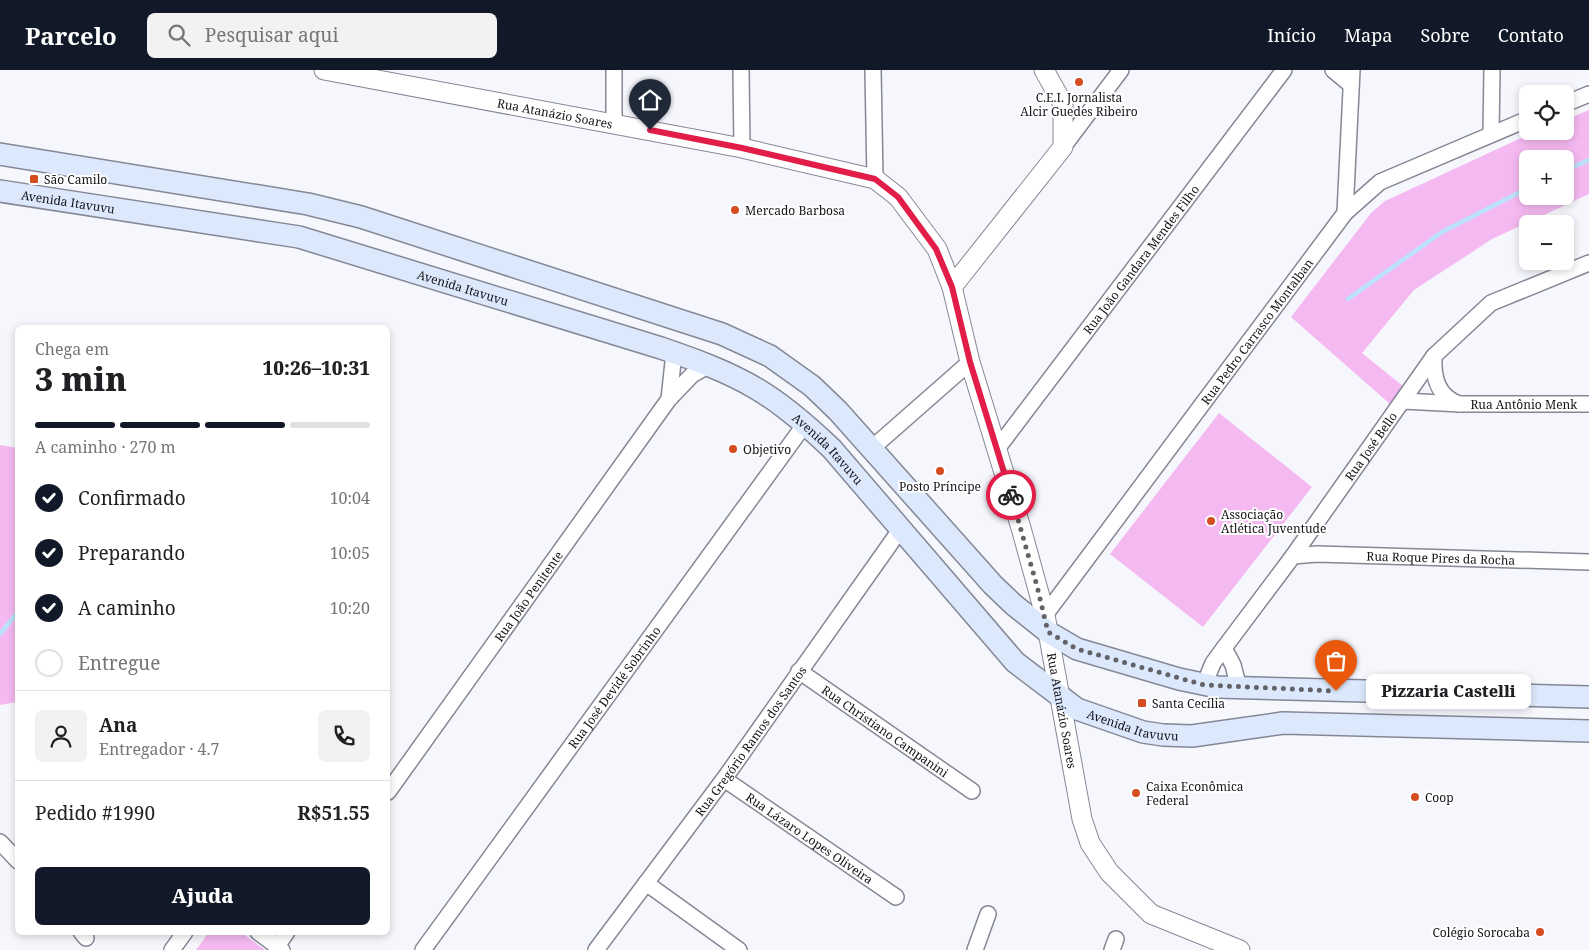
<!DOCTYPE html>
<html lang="pt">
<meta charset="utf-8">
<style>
body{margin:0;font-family:"Noto Serif",serif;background:#f2f2f2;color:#202124;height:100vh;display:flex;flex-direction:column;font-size:19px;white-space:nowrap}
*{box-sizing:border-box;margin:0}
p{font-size:16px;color:#757577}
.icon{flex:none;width:28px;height:28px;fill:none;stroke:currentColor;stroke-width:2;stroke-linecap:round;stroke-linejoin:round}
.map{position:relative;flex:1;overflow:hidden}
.sheet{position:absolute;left:15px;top:255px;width:375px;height:610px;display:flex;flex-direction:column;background:#fff;border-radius:8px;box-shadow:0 2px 8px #0003}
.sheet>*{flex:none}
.tools{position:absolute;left:1519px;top:15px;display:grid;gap:10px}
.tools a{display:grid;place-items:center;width:55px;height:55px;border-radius:8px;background:#fff;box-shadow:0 2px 8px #0003;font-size:25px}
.pin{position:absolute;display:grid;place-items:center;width:42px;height:42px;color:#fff;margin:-51px -21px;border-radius:50% 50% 50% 0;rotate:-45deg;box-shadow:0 0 5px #0007}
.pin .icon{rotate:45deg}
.courier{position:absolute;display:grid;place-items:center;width:50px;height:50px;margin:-25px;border:4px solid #e11d48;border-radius:50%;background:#fff;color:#222;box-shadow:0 1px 6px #0007}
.bubble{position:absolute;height:35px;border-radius:8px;background:#fff;box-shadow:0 2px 8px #0003;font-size:16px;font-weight:800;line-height:35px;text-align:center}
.head em{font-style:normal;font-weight:800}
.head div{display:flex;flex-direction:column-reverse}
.head{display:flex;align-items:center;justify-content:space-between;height:85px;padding:0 20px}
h1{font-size:32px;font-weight:800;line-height:38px}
.bar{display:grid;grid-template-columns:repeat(4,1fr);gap:8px 5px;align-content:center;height:60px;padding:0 20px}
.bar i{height:6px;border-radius:4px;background:#e0e0e0}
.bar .on{background:#111827}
.bar p{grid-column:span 4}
.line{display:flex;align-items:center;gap:12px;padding:0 20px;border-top:1px solid #e0e0e0}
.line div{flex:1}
.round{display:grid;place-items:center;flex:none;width:52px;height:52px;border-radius:8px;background:#f2f2f2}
ol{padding:0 20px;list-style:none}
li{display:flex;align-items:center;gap:15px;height:55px}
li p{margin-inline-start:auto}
li .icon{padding:5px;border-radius:50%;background:#111827;color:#fff;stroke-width:4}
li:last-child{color:#757577}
li i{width:28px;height:28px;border:2px solid #e0e0e0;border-radius:50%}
.cta{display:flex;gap:10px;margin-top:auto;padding:10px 20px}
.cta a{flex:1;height:58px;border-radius:8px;background:#111827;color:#fff;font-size:20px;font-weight:800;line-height:58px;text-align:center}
header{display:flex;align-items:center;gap:30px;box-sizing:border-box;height:70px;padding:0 25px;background:#111827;color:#fff}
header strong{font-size:24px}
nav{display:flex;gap:28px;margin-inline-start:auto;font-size:18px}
.search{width:350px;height:45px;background:#f2f2f2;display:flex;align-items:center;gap:12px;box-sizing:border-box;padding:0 18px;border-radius:8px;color:#757577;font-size:19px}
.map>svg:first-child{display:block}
.green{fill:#f5b9f1;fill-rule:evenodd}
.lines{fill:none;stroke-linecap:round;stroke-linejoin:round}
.stream{stroke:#bce1fa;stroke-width:4.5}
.minor-casing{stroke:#868795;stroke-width:18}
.tertiary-casing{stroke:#868795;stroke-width:21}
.secondary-casing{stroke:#868795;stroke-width:24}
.minor{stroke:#fff;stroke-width:15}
.tertiary{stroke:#fff;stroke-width:19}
.secondary{stroke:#dce8fc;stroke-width:21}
.done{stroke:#626368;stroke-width:5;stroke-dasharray:0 9}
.route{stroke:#e11d48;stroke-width:6}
.poi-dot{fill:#d44c1f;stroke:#fff;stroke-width:2}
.labels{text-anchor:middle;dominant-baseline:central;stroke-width:4;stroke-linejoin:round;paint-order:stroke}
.poi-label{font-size:12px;fill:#131318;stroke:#fff;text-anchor:start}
.street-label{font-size:12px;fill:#131318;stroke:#fff}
</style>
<header>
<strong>Parcelo</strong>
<div class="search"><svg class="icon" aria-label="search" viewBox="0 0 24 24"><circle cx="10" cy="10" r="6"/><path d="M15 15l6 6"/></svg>Pesquisar aqui</div>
<nav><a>Início</a><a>Mapa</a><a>Sobre</a><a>Contato</a></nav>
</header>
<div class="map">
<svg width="1589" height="880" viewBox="0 0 1589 880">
<rect width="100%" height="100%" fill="#f6f7fd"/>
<g class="green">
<path d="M1589 40V124L1492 169 1414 220 1362 283 1404 317 1390 334 1291 247 1371 143 1385 131 1536 61H1565V50ZM1528 89H1565V126H1528Z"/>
<path d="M1219 343 1312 417 1203 557 1110 484Z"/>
<path d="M0 375 18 378 17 632 0 635Z"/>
<path d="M209 862 242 863 265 880H196Z"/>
</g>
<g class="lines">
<g class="stream">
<path d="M1565 100 1589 90"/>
<path d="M1348 229 1442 162 1528 118"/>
<path d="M0 564 18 542"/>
</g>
<defs>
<g id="minor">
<path d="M614 0V53"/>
<path d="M741 0 742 78"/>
<path d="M873 0 875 109"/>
<path d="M1333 0 1351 15"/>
<path d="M1565 34 1589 24"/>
<path d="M1491 64 1492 0"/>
<path d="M1063 77 1121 0"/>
<path d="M1345 143 1352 0"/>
<path d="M1434 286C1433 307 1437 326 1459 334"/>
<path d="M669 329 674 283"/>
<path id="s1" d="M1403 331 1461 334H1589"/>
<path d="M871 379 970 292"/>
<path id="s2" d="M997 379 1284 0"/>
<path id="s3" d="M1293 486 1317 484 1589 492"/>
<path id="s4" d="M1045 545 1345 143 1380 112 1528 49"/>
<path d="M1224 578 1233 595 1239 618"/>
<path id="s5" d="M799 601 972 721"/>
<path id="s6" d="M1204 615 1213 593 1224 578 1293 486 1434 286 1491 233 1589 193"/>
<path id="s7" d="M724 709 896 827"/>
<path id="s8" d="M388 722 669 329 692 305 708 296"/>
<path d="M0 772 18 791"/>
<path d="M646 813 739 880"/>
<path d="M81 862 86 868"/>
<path d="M258 862 282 880"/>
<path d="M277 876 287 862"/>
<path d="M172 880 185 862"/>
<path id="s9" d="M423 880 805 354"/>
<path id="s10" d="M596 880 724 709 900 460"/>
<path d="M975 880 988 844"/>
<path d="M1112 880 1116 869"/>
</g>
<g id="tertiary">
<path id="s11" d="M324 0 742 78 875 109 898 127 937 179 952 217 970 292 1021 458 1045 545 1082 749 1090 773 1109 802 1151 844 1240 880"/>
<path d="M952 217 1063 77V34L1044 0"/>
</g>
<g id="secondary">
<path d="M0 84 308 134 361 147 722 264 770 286 812 316 838 341 993 515 1014 535 1048 562 1077 579 1179 609 1217 617 1589 627"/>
<path id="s12" d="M0 121 299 167 661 278C693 289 727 301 757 319 784 335 809 357 832 379L1015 592 1077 639 1143 662 1163 665 1192 666 1283 653 1589 661"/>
</g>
</defs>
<use href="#minor" class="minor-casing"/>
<use href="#tertiary" class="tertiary-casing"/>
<use href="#secondary" class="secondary-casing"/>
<use href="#minor" class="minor"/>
<use href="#tertiary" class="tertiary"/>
<use href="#secondary" class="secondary"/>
</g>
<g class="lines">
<path class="done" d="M1011 425 1037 516 1048 562 1077 579 1204 615 1336 621"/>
<path class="route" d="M650 60 742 78 875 109 898 127 936 179 952 217 970 292 1011 425"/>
</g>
<g class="poi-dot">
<circle cx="1079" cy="12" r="5"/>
<rect x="29" y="104" width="10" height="10" rx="2.5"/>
<circle cx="735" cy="140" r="5"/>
<circle cx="733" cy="379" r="5"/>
<circle cx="940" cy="401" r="5"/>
<circle cx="1211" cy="451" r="5"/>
<rect x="1137" y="628" width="10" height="10" rx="2.5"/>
<circle cx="1136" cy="723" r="5"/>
<circle cx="1415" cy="727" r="5"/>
<circle cx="1540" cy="862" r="5"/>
</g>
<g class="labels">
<g class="poi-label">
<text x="1079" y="27" text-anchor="middle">C.E.I. Jornalista<tspan x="1079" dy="14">Alcir Guedes Ribeiro</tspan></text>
<text x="44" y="109">São Camilo</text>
<text x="745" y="140">Mercado Barbosa</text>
<text x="743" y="379">Objetivo</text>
<text x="940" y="416" text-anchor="middle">Posto Príncipe</text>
<text x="1221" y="444">Associação<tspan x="1221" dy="14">Atlética Juventude</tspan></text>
<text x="1152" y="633">Santa Cecília</text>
<text x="1146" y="716">Caixa Econômica<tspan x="1146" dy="14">Federal</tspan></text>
<text x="1425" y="727">Coop</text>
<text x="1530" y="862" text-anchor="end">Colégio Sorocaba</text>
</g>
<g class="street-label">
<text stroke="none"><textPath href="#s11" startOffset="235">Rua Atanázio Soares</textPath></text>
<text stroke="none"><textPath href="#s12" startOffset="69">Avenida Itavuvu</textPath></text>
<text stroke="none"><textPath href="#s2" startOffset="238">Rua João Gandara Mendes Filho</textPath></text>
<text stroke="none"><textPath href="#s12" startOffset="474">Avenida Itavuvu</textPath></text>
<text stroke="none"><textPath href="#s4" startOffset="354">Rua Pedro Carrasco Montalban</textPath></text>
<text stroke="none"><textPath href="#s1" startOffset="121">Rua Antônio Menk</textPath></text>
<text stroke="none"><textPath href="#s6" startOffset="292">Rua José Bello</textPath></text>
<text stroke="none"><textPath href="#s12" startOffset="879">Avenida Itavuvu</textPath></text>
<text stroke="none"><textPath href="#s3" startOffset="148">Rua Roque Pires da Rocha</textPath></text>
<text stroke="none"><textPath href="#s8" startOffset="241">Rua João Penitente</textPath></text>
<text stroke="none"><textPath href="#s9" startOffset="325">Rua José Devidé Sobrinho</textPath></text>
<text stroke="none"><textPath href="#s11" startOffset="1135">Rua Atanázio Soares</textPath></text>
<text stroke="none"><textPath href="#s12" startOffset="1299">Avenida Itavuvu</textPath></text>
<text stroke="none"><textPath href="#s5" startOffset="105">Rua Christiano Campanini</textPath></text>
<text stroke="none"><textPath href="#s10" startOffset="260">Rua Gregório Ramos dos Santos</textPath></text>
<text stroke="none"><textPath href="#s7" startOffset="104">Rua Lázaro Lopes Oliveira</textPath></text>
</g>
</g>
</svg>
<div class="tools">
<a><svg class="icon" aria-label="locate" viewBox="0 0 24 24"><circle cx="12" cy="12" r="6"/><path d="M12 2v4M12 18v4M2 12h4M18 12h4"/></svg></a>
<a>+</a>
<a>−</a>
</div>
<div class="pin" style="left:1336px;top:621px;background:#ea580c"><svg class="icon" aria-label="bag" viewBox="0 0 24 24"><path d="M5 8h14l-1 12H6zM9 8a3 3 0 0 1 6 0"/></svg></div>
<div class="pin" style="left:650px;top:60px;background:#1f2937"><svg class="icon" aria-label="home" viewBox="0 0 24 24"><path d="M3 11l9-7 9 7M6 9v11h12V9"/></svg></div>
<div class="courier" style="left:1011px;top:425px"><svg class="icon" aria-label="bike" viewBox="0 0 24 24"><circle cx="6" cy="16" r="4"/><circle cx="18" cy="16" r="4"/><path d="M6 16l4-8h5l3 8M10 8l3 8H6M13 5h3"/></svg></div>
<div class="bubble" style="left:1366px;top:604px;width:165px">Pizzaria Castelli</div>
<section class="sheet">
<div class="head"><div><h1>3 min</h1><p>Chega em</p></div><em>10:26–10:31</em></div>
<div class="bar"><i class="on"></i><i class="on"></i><i class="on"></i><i></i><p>A caminho · 270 m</p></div>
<ol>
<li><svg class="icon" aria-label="check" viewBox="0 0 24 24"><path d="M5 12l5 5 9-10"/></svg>Confirmado<p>10:04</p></li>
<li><svg class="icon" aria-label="check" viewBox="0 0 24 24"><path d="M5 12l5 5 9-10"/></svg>Preparando<p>10:05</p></li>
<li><svg class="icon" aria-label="check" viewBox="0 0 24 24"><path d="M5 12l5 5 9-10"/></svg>A caminho<p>10:20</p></li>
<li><i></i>Entregue</li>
</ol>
<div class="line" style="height:90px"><a class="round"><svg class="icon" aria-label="person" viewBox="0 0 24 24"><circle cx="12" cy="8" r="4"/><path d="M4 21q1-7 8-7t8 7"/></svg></a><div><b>Ana</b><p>Entregador · 4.7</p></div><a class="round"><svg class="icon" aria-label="phone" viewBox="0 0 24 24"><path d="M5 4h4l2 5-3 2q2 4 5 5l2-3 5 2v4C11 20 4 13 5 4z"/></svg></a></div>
<div class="line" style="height:65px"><div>Pedido #1990</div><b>R$51.55</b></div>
<div class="cta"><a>Ajuda</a></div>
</section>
</div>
